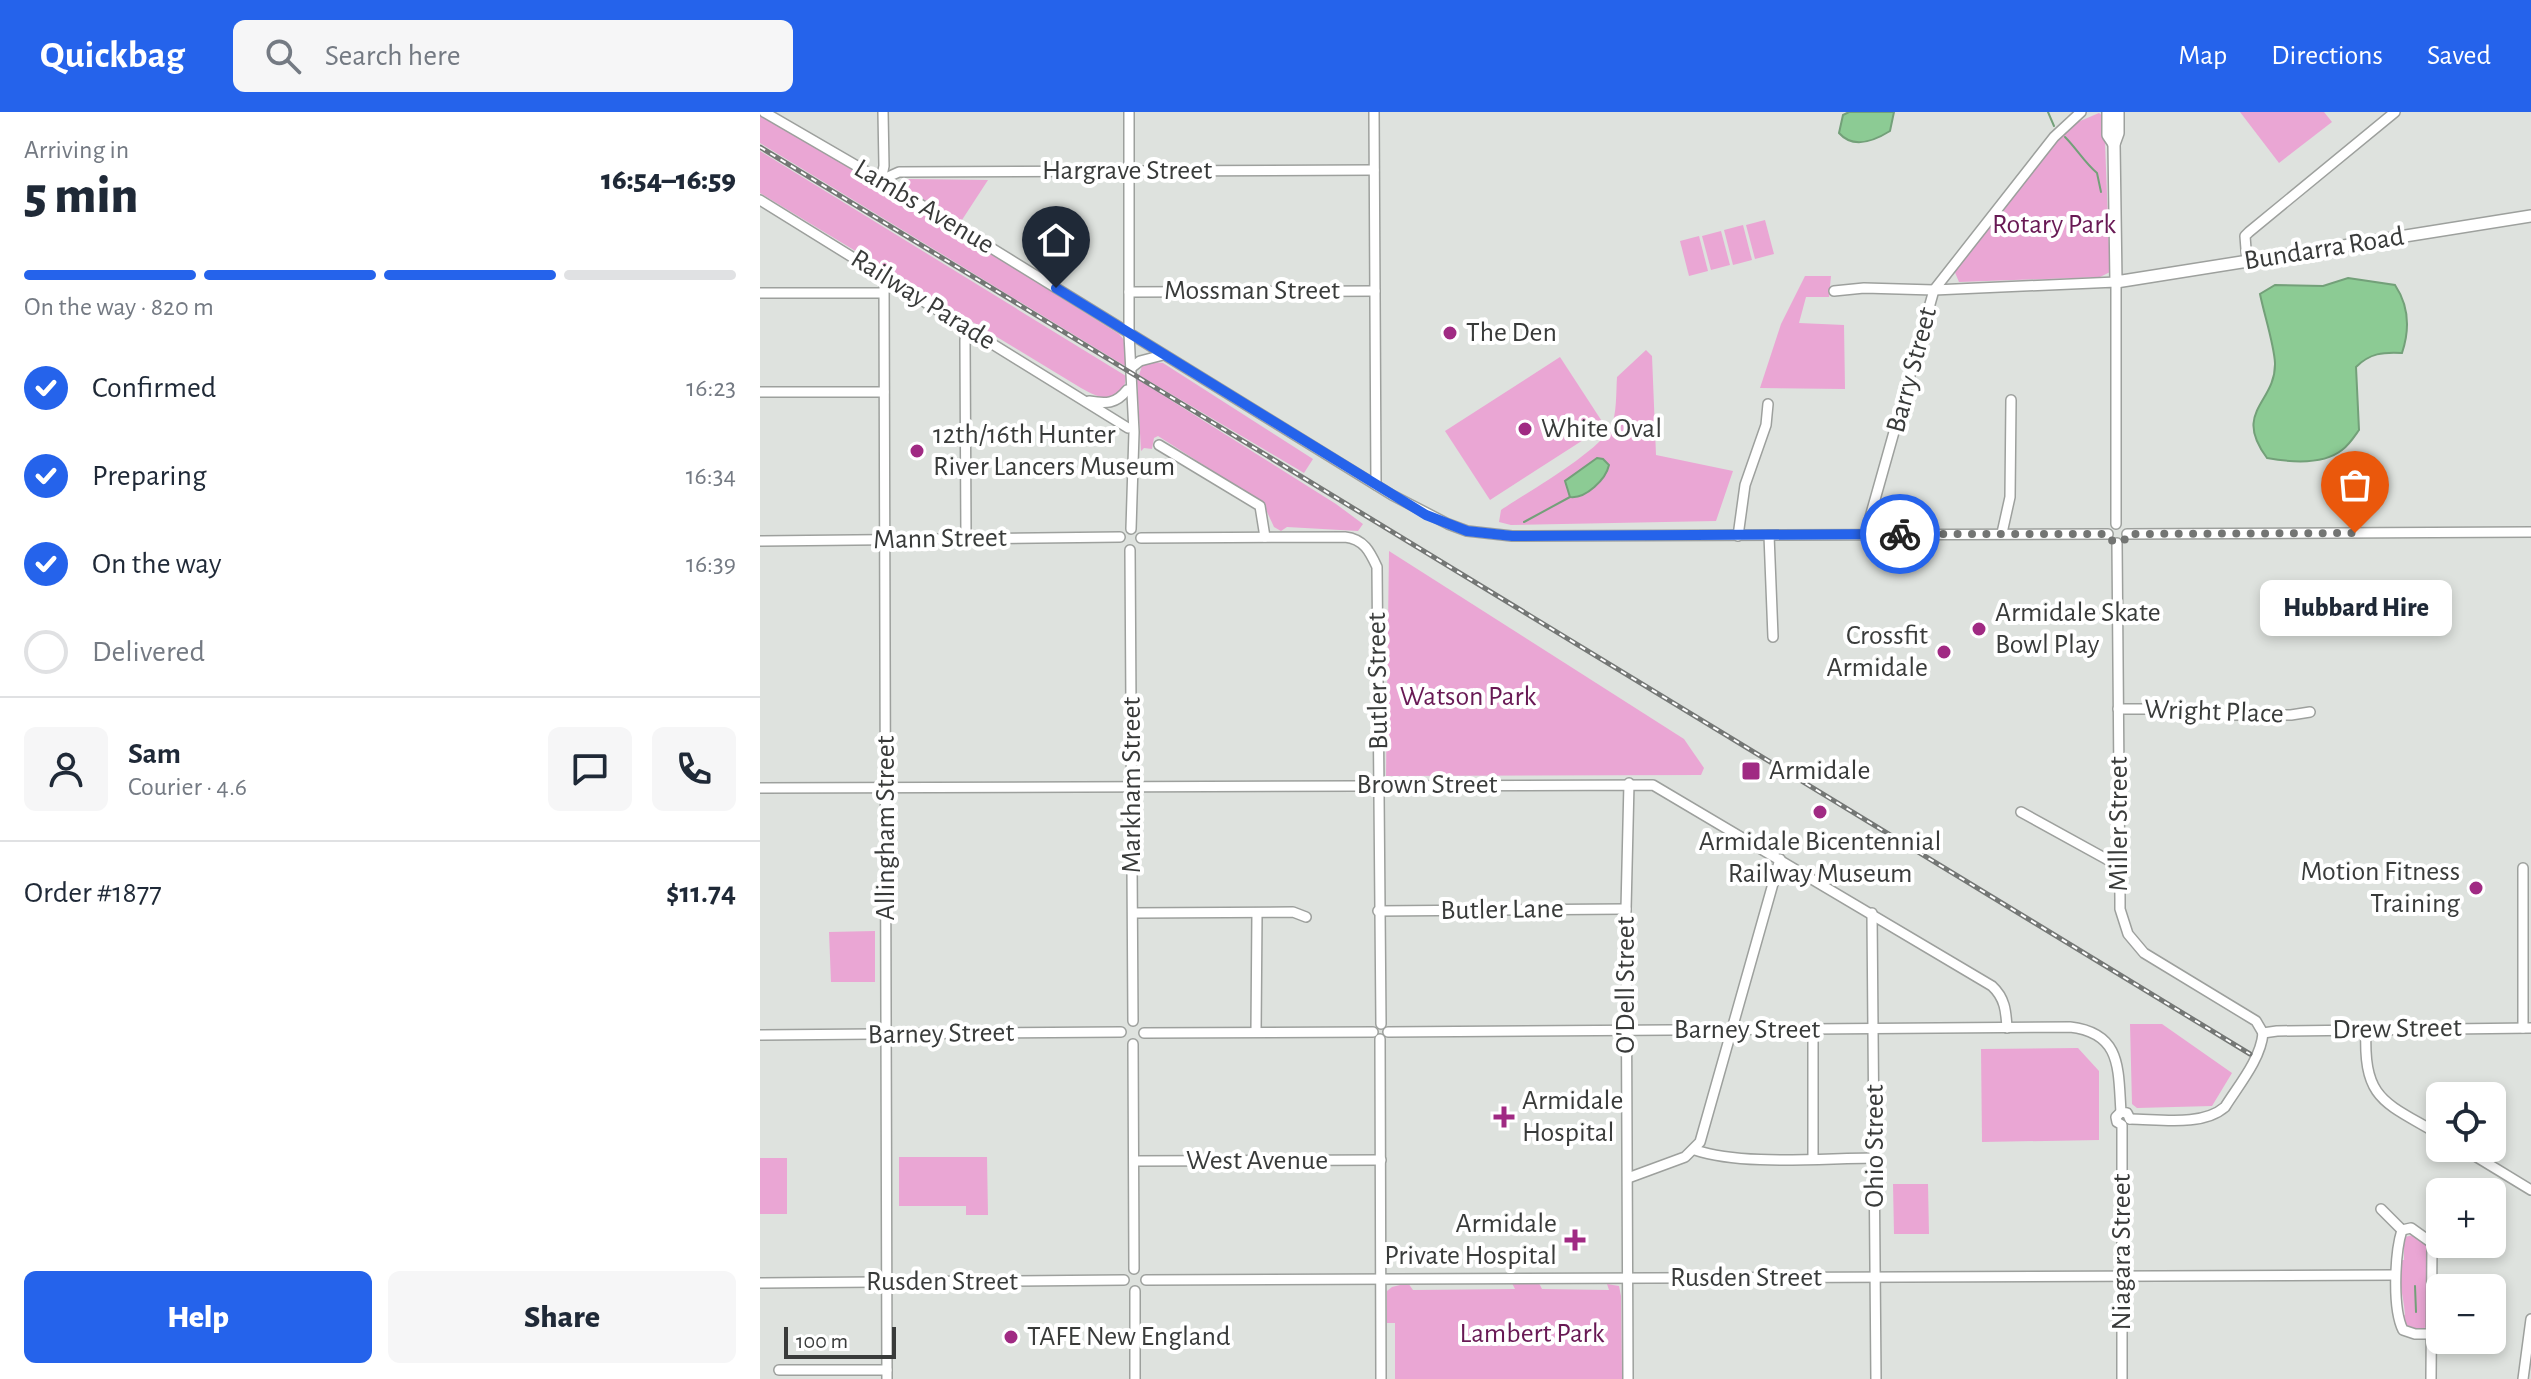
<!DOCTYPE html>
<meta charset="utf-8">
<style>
body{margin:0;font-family:"Alegreya Sans",sans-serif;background:#f6f6f7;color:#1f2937;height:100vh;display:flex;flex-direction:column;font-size:30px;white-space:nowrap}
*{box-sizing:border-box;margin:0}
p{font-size:26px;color:#747a83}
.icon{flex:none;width:44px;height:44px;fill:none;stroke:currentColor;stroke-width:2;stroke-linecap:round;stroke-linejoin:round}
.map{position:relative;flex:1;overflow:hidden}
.side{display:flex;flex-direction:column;background:#fff;width:760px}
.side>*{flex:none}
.controls{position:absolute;left:1666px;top:970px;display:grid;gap:16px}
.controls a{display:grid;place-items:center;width:80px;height:80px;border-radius:12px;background:#fff;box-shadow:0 4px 12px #0003;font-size:40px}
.scale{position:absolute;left:24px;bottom:20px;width:112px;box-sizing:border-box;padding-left:8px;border:4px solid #393b3a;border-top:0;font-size:22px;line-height:28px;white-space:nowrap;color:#393b3a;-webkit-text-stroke:6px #fff;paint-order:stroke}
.pin{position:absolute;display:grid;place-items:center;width:68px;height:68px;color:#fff;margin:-82px -34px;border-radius:50% 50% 50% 0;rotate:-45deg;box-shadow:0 0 8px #0007}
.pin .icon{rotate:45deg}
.courier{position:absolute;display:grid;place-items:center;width:80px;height:80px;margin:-40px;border:6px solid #2563eb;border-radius:50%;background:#fff;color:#222;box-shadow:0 2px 10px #0007}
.bubble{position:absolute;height:56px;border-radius:12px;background:#fff;box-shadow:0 4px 12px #0003;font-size:26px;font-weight:800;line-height:56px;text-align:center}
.overview em{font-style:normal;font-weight:800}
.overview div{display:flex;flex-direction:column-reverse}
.overview{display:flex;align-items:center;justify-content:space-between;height:136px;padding:0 24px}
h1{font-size:52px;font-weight:800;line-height:60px}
.bar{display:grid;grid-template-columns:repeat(4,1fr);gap:12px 8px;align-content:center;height:96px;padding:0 24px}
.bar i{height:10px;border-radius:6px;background:#e0e1e3}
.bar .selected{background:#2563eb}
.bar p{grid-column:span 4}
.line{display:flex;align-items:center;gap:20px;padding:0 24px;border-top:2px solid #e0e1e3}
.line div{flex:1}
.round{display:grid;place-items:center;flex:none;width:84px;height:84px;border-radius:12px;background:#f6f6f7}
ol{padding:0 24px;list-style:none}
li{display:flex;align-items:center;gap:24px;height:88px}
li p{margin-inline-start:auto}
li .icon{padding:8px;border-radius:50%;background:#2563eb;color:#fff;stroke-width:4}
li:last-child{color:#747a83}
li i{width:44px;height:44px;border:4px solid #e0e1e3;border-radius:50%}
.action{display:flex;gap:16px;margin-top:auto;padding:16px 24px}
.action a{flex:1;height:92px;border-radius:12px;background:#2563eb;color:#fff;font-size:32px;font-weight:800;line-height:92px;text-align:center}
.action a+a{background:#f6f6f7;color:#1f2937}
header{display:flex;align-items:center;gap:48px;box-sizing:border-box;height:112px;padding:0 40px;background:#2563eb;color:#fff}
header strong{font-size:38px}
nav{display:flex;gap:44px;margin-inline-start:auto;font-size:28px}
.search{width:560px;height:72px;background:#f6f6f7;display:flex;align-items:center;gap:20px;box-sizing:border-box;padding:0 28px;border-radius:12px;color:#747a83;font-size:30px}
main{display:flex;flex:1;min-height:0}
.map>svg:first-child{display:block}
.green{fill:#eaa6d4}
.water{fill:#8ccb94;stroke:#73a079;stroke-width:2}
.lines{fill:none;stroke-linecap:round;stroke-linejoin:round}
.stream{stroke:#73a079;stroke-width:2}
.minor-casing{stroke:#9da09d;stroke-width:12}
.major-casing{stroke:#9da09d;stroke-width:14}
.minor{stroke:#fff;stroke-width:9}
.major{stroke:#fff;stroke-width:11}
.rail-casing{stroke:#747775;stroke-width:5}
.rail{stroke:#fff;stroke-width:2;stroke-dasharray:6;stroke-linecap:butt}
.done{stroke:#737573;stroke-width:8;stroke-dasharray:0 14.4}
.route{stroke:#2563eb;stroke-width:10}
.poi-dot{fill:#a02a83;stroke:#fff;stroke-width:3}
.labels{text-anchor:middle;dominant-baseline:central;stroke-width:8;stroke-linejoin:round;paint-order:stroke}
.street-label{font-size:28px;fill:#393b3a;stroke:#fff}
.park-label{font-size:28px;fill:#681954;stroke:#fff}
.poi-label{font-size:28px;fill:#393b3a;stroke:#fff;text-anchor:start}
</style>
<header>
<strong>Quickbag</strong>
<div class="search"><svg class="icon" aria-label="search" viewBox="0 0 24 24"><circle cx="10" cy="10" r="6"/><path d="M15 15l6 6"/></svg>Search here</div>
<nav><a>Map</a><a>Directions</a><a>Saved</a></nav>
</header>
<main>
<section class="side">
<div class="overview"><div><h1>5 min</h1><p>Arriving in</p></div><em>16:54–16:59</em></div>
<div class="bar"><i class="selected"></i><i class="selected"></i><i class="selected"></i><i></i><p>On the way · 820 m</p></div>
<ol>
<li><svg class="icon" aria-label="check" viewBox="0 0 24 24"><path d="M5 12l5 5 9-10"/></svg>Confirmed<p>16:23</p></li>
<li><svg class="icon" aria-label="check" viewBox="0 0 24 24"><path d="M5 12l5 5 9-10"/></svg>Preparing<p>16:34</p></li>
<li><svg class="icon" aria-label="check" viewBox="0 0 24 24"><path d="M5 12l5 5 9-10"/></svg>On the way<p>16:39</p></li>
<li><i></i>Delivered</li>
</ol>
<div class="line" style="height:144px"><a class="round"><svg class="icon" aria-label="person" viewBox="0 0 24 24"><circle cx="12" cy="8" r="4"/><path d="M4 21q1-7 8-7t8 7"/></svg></a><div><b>Sam</b><p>Courier · 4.6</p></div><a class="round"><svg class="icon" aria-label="chat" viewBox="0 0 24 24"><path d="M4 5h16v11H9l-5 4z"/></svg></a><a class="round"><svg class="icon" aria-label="phone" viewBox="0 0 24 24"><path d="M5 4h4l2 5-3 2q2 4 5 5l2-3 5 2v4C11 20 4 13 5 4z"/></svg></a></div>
<div class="line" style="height:104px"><div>Order #1877</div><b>$11.74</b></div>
<div class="action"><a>Help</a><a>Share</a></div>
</section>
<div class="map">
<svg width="1771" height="1267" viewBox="0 0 1771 1267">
<rect width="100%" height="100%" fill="#dee2de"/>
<g class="green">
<path d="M1480 0H1564L1572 10 1519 51Z"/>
<path d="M1339 1 1344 5 1350 160 1340 165 1199 170 1194 158 1296 28 1313 12Z"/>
<path d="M0 4 17 10 48 27 359 222 365 229V254L0 31Z"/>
<path d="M0 39 366 264C363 297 341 287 321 276L0 81Z"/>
<path d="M146 67 228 68 200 111 143 74Z"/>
<path d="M1005 108 1014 142 995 147 986 113Z"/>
<path d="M983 113 992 148 973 153 964 118Z"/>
<path d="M961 119 970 153 951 158 942 124Z"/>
<path d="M939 124 948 159 929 164 920 129Z"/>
<path d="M1045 164H1071L1069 185H1046L1039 211 1084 213 1085 277 1000 276 1021 212Z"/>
<path d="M886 238 892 244 896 343 973 359 956 409 751 413 739 410 741 398C766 381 839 340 851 315 857 302 856 280 857 265Z"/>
<path d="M800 245 845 314 730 388 685 319Z"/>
<path d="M391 250 403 251 553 347 544 361 379 263 382 254Z"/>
<path d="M377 267 576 392 603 412 598 419 527 415 521 419 514 415 503 391 398 324 394 326 392 337 384 336 381 339Z"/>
<path d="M629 439 924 627 944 656 941 663 626 664Z"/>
<path d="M115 819V870H71L69 820Z"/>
<path d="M1370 912H1402L1472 961 1452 994 1377 996 1372 992Z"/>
<path d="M1318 936 1339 959V1028L1222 1030 1221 937Z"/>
<path d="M139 1045H227L228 1103H206V1094H139Z"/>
<rect x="0" y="1046" width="27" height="56"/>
<path d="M1133 1072H1168L1169 1122H1134Z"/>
<path d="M1653 1123 1668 1131 1667 1206 1666 1215 1661 1218 1645 1217 1642 1204 1645 1203C1644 1183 1637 1169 1641 1148H1644V1132L1640 1131 1645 1125Z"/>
<path d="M648 1171 653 1178 755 1177 752 1171H779L782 1177 849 1178 847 1172 859 1174 861 1184 862 1267H635V1211H627V1179L632 1175Z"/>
</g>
<g class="water">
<path d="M1089 0H1134L1130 19C1114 29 1093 37 1079 21L1083 3Z"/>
<path d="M1588 166 1635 173C1649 194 1650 217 1642 241 1623 240 1610 241 1596 255L1599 318C1594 325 1589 333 1582 338 1563 353 1529 350 1507 346 1472 299 1516 291 1515 251 1514 232 1504 202 1500 182L1515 173 1563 174Z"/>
<path d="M837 346 843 347 849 353C846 367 826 387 810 385L805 369Z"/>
</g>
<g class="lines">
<g class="stream">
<path d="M1288 0 1294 14"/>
<path d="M1305 25C1317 37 1324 50 1337 61L1341 80"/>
<path d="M764 410 810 385"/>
<path d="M1655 1174 1656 1200"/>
</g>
<defs>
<g id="minor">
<path d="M4 0 121 68 632 383 688 412 707 419 752 424 1348 422"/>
<path d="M369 0V222L374 320 371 417"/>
<path d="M614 0 616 373"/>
<path d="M121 68 139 60 614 58"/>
<path d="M121 68 124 54 123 0"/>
<path d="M0 88 368 316"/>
<path d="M1487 150 1485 124 1489 120 1635 0"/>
<path d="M124 164 127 1267"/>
<path d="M1074 179 1104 176 1174 178 1356 170V412"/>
<path d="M369 180 615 179"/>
<path d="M0 181H123"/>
<path d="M371 256 380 249 403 243"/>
<path d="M0 280H124"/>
<path d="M329 289C346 292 356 292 367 278"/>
<path d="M399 333 500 394 505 425"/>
<path d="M1242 421 1250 385 1251 288"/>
<path d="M1367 422 1771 420"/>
<path d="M1009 423 1013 525"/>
<path d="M1105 423 1174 178 1294 25 1321 0"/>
<path d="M978 424 985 373 1006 313 1008 292"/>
<path d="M206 426 205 228 207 215"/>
<path d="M381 426 585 425C604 427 610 440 617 455L621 912"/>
<path d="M0 429 360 425"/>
<path d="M1357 431 1360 786V797L1368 822 1384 841 1496 909 1503 921"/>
<path d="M370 438 373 909"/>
<path d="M1358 597H1432L1471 603H1531L1550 600"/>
<path d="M0 676 893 673 1232 874C1245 886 1246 899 1247 916"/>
<path d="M1261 700 1359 754"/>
<path d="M1763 756V916"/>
<path d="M618 799 866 797"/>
<path d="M373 801 533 800 546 805"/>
<path d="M1112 801 1116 1267"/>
<path d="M1053 918V1046"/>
<path d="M1606 918C1603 989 1625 990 1680 1023"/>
<path d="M496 920 497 801"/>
<path d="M628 920 1310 915C1362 921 1358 957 1361 1000L1367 1001 1370 1007"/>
<path d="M384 921 613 920"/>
<path d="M1503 921 1517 919 1771 916"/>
<path d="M0 923 361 920"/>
<path d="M620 927 621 1267"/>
<path d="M373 932 374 1157"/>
<path d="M1361 1000 1356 1005 1357 1010 1362 1013V1267"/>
<path d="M1370 1007C1398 1007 1442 1015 1465 995 1478 974 1501 947 1503 921"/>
<path d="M1702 1036 1771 1078"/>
<path d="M935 1038C983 1054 1062 1046 1115 1046"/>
<path d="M374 1049 621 1048"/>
<path d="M868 1066 925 1045 940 1030 1020 747"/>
<path d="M1621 1097 1642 1118 1651 1116 1672 1131 1671 1267"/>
<path d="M1642 1118C1635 1140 1632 1196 1643 1218L1655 1222H1669"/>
<path d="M386 1168 1634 1163"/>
<path d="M0 1171 364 1168"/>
<path d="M19 1258H127"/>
<path d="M375 1267V1179"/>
<path d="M868 1267 866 797 869 671"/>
<path d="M1763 1267 1771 1207"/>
</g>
<g id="major">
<path d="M1348 0V23L1354 32"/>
<path d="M1358 0V21L1354 32 1356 170 1771 104"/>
</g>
</defs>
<use href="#minor" class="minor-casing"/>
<use href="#major" class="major-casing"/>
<use href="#minor" class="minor"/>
<use href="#major" class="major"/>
<defs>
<path id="rail" d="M0 35 1490 942"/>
</defs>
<use href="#rail" class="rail-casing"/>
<use href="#rail" class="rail"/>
</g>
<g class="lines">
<path class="done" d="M1140 422H1348L1351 428 1357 431 1364 429 1367 422 1595 421"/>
<path class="route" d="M296 176 666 403 707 419 752 424 1140 422"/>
</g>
<g class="poi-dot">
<circle cx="690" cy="221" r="8"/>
<circle cx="765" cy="317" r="8"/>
<circle cx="157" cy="339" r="8"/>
<circle cx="1219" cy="517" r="8"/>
<circle cx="1184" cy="540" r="8"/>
<rect x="981" y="649" width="20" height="20" rx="4"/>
<circle cx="1060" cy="700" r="8"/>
<circle cx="1716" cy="776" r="8"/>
<path d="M740 993h8v8h8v8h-8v8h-8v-8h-8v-8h8z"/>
<path d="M811 1116h8v8h8v8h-8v8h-8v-8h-8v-8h8z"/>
<circle cx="251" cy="1225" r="8"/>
</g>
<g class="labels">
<g class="street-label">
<text x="367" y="59">Hargrave Street</text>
<text transform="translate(164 95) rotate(31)">Lambs Avenue</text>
<text transform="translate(1564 137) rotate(-9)">Bundarra Road</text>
<text x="492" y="179">Mossman Street</text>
<text transform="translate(163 188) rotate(32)">Railway Parade</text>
<text transform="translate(1152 258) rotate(-75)">Barry Street</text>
<text transform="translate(180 427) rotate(-1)">Mann Street</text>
<text transform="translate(618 569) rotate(-91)">Butler Street</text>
<text transform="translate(1454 600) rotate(2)">Wright Place</text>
<text transform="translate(372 673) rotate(-90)">Markham Street</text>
<text x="667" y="673">Brown Street</text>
<text transform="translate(1359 712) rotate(-90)">Miller Street</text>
<text transform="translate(126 716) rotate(-90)">Allingham Street</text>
<text transform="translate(742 798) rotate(-1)">Butler Lane</text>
<text transform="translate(866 873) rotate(-90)">O'Dell Street</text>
<text transform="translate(1637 917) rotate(-1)">Drew Street</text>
<text x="987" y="918">Barney Street</text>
<text transform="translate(181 922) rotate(-1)">Barney Street</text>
<text transform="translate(1115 1034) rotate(-90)">Ohio Street</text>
<text x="497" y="1049">West Avenue</text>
<text transform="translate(1362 1140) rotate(-90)">Niagara Street</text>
<text x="986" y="1166">Rusden Street</text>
<text x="182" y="1170">Rusden Street</text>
</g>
<g class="park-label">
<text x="1294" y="113">Rotary Park</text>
<text x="708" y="585">Watson Park</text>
<text x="772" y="1222">Lambert Park</text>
</g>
<g class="poi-label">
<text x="706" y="221">The Den</text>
<text x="781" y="317">White Oval</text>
<text x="173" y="323">12th/16th Hunter<tspan x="173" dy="32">River Lancers Museum</tspan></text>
<text x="1235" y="501">Armidale Skate<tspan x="1235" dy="32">Bowl Play</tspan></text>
<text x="1168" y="524" text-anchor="end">Crossfit<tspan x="1168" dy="32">Armidale</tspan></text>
<text x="1009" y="659">Armidale</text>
<text x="1060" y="730" text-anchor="middle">Armidale Bicentennial<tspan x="1060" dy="32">Railway Museum</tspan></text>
<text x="1700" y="760" text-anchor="end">Motion Fitness<tspan x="1700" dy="32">Training</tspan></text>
<text x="762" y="989">Armidale<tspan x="762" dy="32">Hospital</tspan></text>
<text x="797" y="1112" text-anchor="end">Armidale<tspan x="797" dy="32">Private Hospital</tspan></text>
<text x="267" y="1225">TAFE New England</text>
</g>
</g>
</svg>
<div class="controls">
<a><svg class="icon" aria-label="locate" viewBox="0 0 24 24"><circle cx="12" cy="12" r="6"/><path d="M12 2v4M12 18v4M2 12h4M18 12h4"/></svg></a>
<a>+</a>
<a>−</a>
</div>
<div class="scale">100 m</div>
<div class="pin" style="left:1595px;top:421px;background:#ea580c"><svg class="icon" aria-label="bag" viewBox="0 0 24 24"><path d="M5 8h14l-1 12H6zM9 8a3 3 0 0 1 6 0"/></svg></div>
<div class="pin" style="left:296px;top:176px;background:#1f2937"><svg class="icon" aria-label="home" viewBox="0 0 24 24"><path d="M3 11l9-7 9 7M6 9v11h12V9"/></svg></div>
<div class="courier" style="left:1140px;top:422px"><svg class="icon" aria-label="bike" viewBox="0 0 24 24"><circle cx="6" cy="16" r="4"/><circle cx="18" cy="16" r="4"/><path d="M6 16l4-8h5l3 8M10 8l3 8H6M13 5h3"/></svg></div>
<div class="bubble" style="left:1500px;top:468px;width:192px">Hubbard Hire</div>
</div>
</main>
